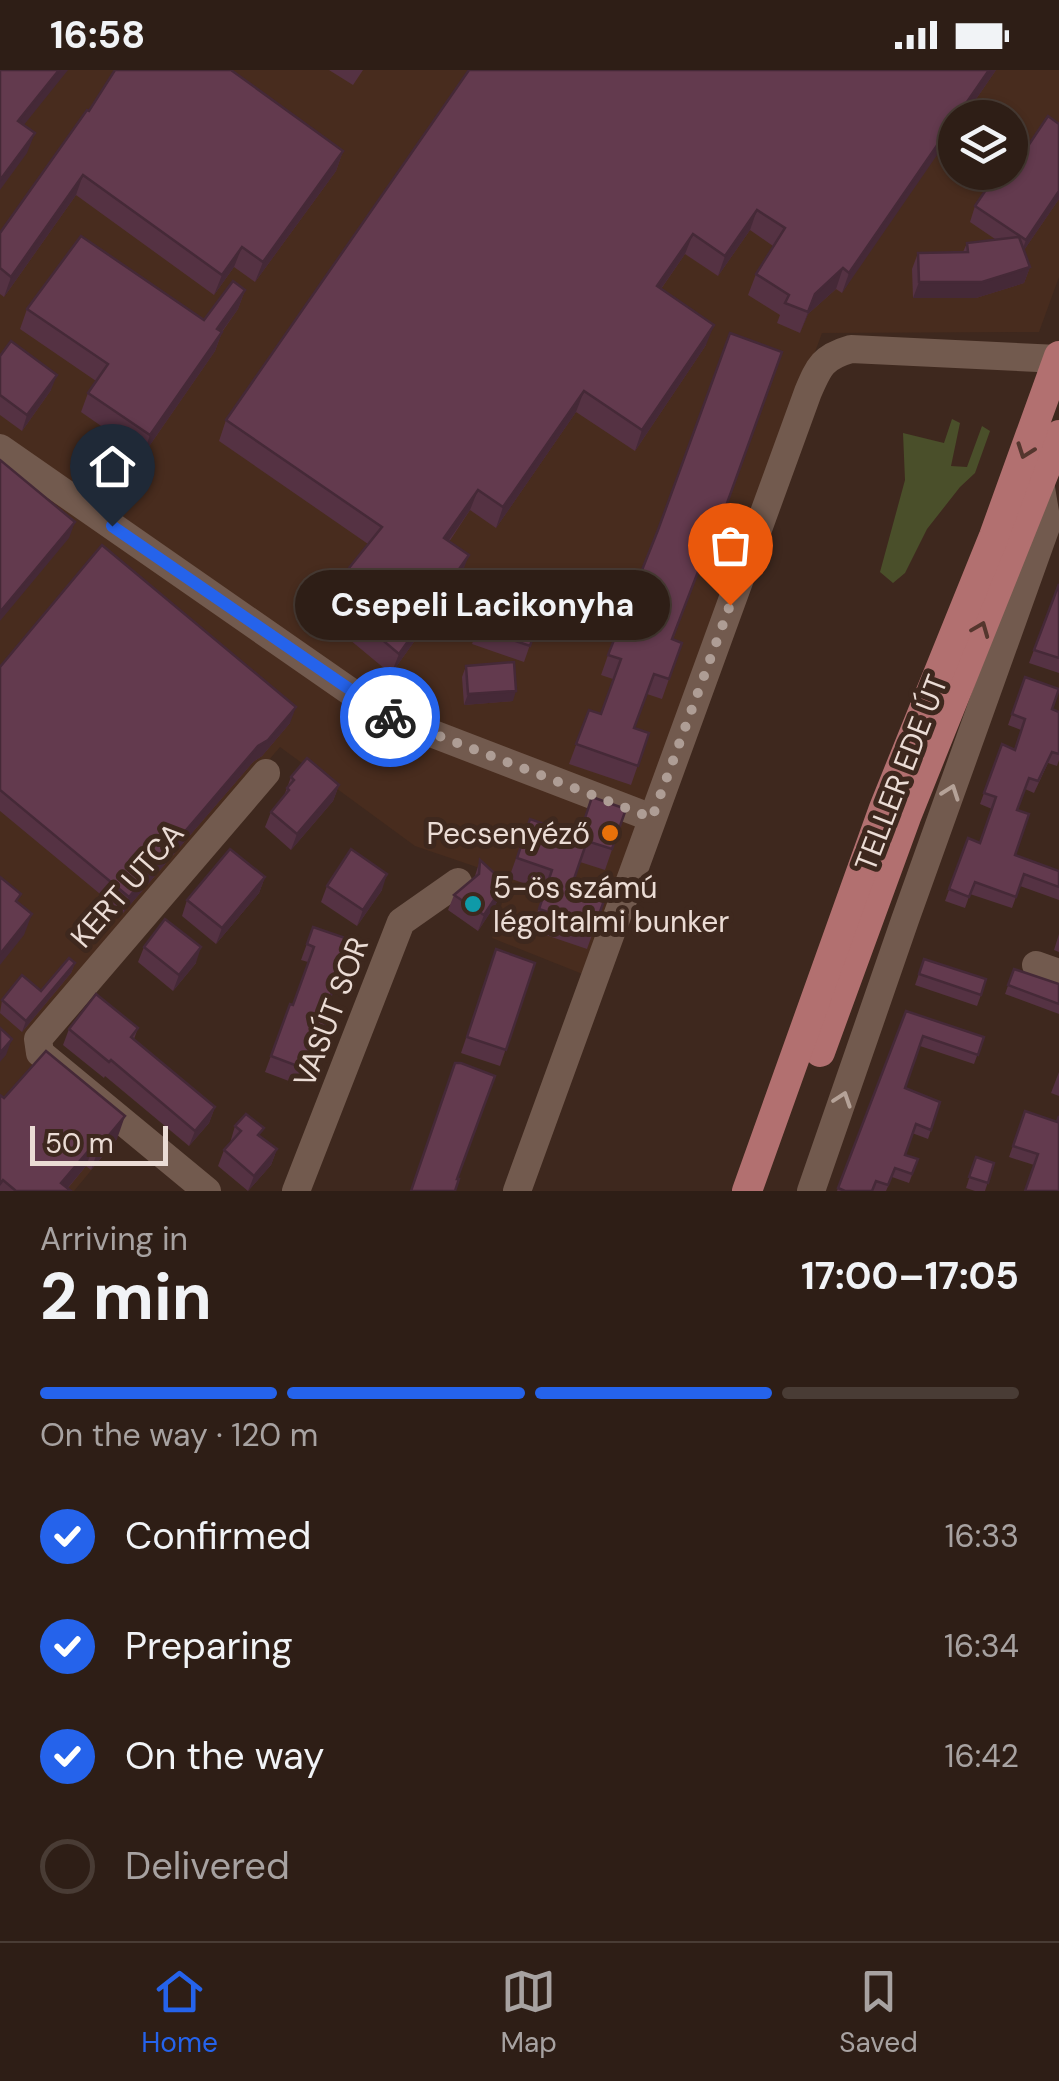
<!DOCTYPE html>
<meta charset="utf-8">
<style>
body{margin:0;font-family:"DM Sans",sans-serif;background:#36271f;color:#f1f3f6;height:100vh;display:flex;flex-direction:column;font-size:38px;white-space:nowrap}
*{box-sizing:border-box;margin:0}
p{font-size:32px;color:#a7a2a1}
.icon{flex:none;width:55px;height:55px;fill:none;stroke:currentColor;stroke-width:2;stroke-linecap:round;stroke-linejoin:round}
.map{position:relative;height:1121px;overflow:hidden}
.panel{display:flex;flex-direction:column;background:#2e1e16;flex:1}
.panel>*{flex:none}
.buttons{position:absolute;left:938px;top:30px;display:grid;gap:20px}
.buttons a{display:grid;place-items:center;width:90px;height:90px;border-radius:50%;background:#2e1e16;box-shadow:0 2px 8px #0004,0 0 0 2px #493c35;font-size:50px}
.scale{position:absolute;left:30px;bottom:25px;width:138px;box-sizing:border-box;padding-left:10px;border:5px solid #ebdcd5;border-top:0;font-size:28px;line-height:35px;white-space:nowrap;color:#ebdcd5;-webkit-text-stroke:8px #3e281e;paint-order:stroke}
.pin{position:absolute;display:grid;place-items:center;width:85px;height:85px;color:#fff;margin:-102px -42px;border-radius:50% 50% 50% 0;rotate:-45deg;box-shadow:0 0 10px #0007}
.pin .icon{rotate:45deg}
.courier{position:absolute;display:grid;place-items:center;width:100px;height:100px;margin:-50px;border:8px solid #2563eb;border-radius:50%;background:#fff;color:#222;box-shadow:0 2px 12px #0007}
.bubble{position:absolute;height:70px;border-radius:35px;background:#2e1e16;box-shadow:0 2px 8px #0004,0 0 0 2px #493c35;font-size:32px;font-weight:700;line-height:70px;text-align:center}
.summary em{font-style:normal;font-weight:700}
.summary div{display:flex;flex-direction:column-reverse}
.summary{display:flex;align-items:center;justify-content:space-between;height:170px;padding:0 40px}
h1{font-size:65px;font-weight:700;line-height:75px}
.bar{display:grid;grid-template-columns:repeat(4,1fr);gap:15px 10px;align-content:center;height:120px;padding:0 40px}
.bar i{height:12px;border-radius:8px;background:#493c35}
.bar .current{background:#2563eb}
.bar p{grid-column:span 4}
ol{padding:0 40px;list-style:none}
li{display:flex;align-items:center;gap:30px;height:110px}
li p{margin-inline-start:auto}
li .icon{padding:10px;border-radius:50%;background:#2563eb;color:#fff;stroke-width:4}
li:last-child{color:#a7a2a1}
li i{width:55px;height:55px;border:5px solid #493c35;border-radius:50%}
.status{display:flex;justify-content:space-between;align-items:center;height:70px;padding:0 50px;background:#2e1e16;direction:ltr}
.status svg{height:28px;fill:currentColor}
.menu{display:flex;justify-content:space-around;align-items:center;height:140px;border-top:2px solid #493c35;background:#2e1e16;font-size:28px;color:#a7a2a1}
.menu a{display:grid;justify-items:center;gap:5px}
.menu .current{color:#2563eb}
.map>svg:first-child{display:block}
.built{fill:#482c1e;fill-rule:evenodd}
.green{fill:#4a4f2a}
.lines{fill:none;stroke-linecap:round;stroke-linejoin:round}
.minor{stroke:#725a4e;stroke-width:28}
.major{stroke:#b27070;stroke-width:30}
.wall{fill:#553243}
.shaded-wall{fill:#452937}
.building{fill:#633a4e;stroke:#452937;stroke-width:2.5}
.oneway{stroke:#55362e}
.oneway2{stroke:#b5a298}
.done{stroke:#ae9d95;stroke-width:10;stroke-dasharray:0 18}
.route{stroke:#2563eb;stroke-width:12}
.food-dot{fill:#e8710a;stroke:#3e281e;stroke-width:4}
.culture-dot{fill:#0f9aa8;stroke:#3e281e;stroke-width:4}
.labels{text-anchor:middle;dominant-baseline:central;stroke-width:10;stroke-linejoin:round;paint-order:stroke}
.street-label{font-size:30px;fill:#ebdcd5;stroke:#3e281e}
.poi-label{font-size:30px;fill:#ebdcd5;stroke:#3e281e;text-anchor:end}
</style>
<div class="status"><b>16:58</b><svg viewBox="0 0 49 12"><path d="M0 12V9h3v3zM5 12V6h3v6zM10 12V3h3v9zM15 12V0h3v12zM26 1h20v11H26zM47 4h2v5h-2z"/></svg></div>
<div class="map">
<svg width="1059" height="1121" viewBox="0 0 1059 1121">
<rect width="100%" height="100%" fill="#3e281e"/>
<path class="built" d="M0 0H1059V207L1039 262 822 263 585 905 492 868 509 808 415 776 280 677 28 970V990L118 1068 74 1121H0ZM955 48H1010V102H955Z"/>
<path class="green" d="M952 349 960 353 951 396 967 397 982 356 990 361 975 403 960 417 927 459 905 503 893 513 880 502 905 410 903 363 944 373Z"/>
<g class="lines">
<g class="minor">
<path d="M0 378 384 645 652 748"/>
<path d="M1036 895 1059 903"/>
<path d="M207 1121 40 983 38 969 266 703"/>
<path d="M296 1121 401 852 458 812"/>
<path d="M517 1121 808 322C819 296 823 287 851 279L1059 289"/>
<path d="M811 1121 905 850 1047 454 1040 412"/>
</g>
<g class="major">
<path d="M820 982 906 747 1059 365"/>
<path d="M747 1121 884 738 994 466 1059 286"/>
</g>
</g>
<g class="wall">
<path d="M329 0H363L353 15Z"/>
<path d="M996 0 963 48H955L842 223 836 219 808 244 800 263 777 253 780 245 748 225 756 204 773 176 750 160 718 206 685 184 661 219 706 275 635 381 576 342 496 458 470 440 449 472 461 506 391 604 320 545 328 524 368 474 219 371 226 350Z"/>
<path d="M87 40 343 81 336 101 255 212 234 197 214 225 76 125 4 227 0 224V163Z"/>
<path d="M1059 54V129L1024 180 1030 197 1024 213 976 228H913L912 199 918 183 963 182 967 173 995 169 970 152 975 136Z"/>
<path d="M245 220 238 239 222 262 215 281 143 385 81 342 88 323 96 311 20 259 27 239 204 250Z"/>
<path d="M782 282 707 489 703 488 673 569 669 609 662 629 647 624 634 658 649 663 631 715 569 694 589 640 601 644 613 609 601 605 608 585Z"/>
<path d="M0 286 51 320 22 361 0 345Z"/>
<path d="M496 505 548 523 524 592 472 574Z"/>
<path d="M1059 514V603L1029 593Z"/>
<path d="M466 596 513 631 464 635 462 607Z"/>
<path d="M0 597 290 653 262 686 253 692 123 843 0 741Z"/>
<path d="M1025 607 1052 639 1059 642V690L1057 696 1048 693 1034 723 1025 719 1017 740 1015 785 1059 801V830L1020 816 1012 838 970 824 965 838 945 831 968 768 980 773 992 739 980 734 1002 674 1014 680 1021 660 1008 655Z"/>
<path d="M291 707 339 715 333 731 291 780 265 757 271 742 284 726Z"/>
<path d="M626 739 605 800 580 792 574 809 608 820 587 879 531 860 545 821 509 808 530 749 578 766Z"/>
<path d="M480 790 499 829 478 861 448 840 454 825 474 809Z"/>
<path d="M265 807 259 823 216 874 182 846 187 830Z"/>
<path d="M327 816 382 820 357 856 321 832Z"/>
<path d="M313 857 323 947 327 949 302 1016 265 1002 290 934 293 935 308 892 301 890Z"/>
<path d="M1059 864V882L1054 880Z"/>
<path d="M144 877 196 893 173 921 138 892Z"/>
<path d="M496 879 535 893 500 996 461 983Z"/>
<path d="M924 889 981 925 977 936 915 915Z"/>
<path d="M75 893 71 903 22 962 0 943 2 930 41 921Z"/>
<path d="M1014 899 1059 914V944L1005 924Z"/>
<path d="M906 941 984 967 974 994 920 976 905 1018 931 1060 928 1069 912 1063 905 1085 918 1089 909 1113 892 1107 886 1121H837Z"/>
<path d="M138 958 134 969 215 1037 209 1053 189 1076 105 1006 104 1008 63 975 69 959Z"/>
<path d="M1059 1002V1026L1051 1023Z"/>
<path d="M0 1025 4 1028 117 1069 91 1100 86 1096 68 1118 71 1121H0Z"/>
<path d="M1025 1041 1057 1052 1059 1121 1034 1095 1009 1087Z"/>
<path d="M235 1056 260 1066 277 1079 271 1095 248 1121 218 1096 224 1080 230 1073Z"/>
<path d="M976 1087 994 1093 985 1121H975L966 1118Z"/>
</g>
<g class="shaded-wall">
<path d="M59 0H68L11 71 18 51Z"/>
<path d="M989 0H996L963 48H956Z"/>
<path d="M955 49V59L842 223 849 203Z"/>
<path d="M35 63 27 83 0 120V110Z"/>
<path d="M343 81 336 101 255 212 263 192Z"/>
<path d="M83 105 76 125 4 227 11 207Z"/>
<path d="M1059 121V129L1020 186 1026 170Z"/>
<path d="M757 140 750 160 718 206 725 186Z"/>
<path d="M693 164 685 184 649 236 657 216Z"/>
<path d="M242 177 234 197 214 225 222 205Z"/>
<path d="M1030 197 1024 213 976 228H913L919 212Z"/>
<path d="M843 198 836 219 808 244 800 263 815 224Z"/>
<path d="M245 220 238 239 210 278 217 259Z"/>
<path d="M714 255 706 275 635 381 642 360Z"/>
<path d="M222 262 215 281 143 385 150 365Z"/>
<path d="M57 305 51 320 22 361 27 345Z"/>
<path d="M584 321 576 342 496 458 503 437Z"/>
<path d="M478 420 470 440 436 489 444 468Z"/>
<path d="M75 452 69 468 0 551V542Z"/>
<path d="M469 485 461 506 391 604 399 584Z"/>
<path d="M516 621 513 631 464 635 468 624Z"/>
<path d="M296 637 290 653 262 686 253 692 123 843 129 827 258 676Z"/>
<path d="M339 715 333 731 291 780 297 764Z"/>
<path d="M387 804 382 820 357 856 363 840Z"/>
<path d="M265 807 259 823 216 874 222 858Z"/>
<path d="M505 813 499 829 478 861 484 845Z"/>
<path d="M32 844 24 865 0 895V884Z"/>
<path d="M201 877 196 893 173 921 179 905Z"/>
<path d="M75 893 71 903 22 962 26 951Z"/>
<path d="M12 969 6 985 0 992V983Z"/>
<path d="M215 1037 209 1053 189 1076 195 1061Z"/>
<path d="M125 1046 117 1069 91 1100 99 1077Z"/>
<path d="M95 1073 86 1096 65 1121 61 1113Z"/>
<path d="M277 1079 271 1095 248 1121 254 1106Z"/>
</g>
<g class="building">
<path d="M0 0H59L18 51 35 63 0 110Z"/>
<path d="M115 0H231L343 81 263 192 242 177 222 205 83 105 11 207 0 198V163L87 40 89 41Z"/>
<path d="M469 0H989L849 203 843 198 815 224 808 242 785 233 789 225 756 204 785 158 757 140 725 186 693 164 657 216 714 255 642 360 584 321 503 437 478 420 444 468 469 485 399 584 328 524 382 457 226 350Z"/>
<path d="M1048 46 1059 54V121L1026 170 975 136 998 102H1010V95L1014 97Z"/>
<path d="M81 166 204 250 233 211 245 220 217 259 222 262 150 365 88 323 108 294 27 239Z"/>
<path d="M1019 167 1030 197 982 212H919L918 183 968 182 967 173Z"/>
<path d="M730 263 782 282 714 469 711 468 672 569 682 573 669 609 654 604 634 658 649 663 638 696 576 674 589 640 601 644 621 589 608 585 658 460Z"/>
<path d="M11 271 57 305 27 345 0 325V286Z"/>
<path d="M0 390 75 452 0 542Z"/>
<path d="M102 475 296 637 268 670 258 676 129 827 0 720V597Z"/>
<path d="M496 505 548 523 530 576 478 558Z"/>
<path d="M1059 514V588L1034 580Z"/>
<path d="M514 592 516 621 468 624 466 596Z"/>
<path d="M1025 607 1059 619 1052 639 1059 642V684L1052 682 1038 711 1029 708 1017 740 1029 744 1015 785 1059 801V817L1024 804 1016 827 975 812 969 827 949 819 968 768 980 773 996 727 984 723 1002 674 1015 680 1025 649 1012 644Z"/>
<path d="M307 688 339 715 297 764 271 742 289 720 287 718 294 710 291 707Z"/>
<path d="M592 727 626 739 612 779 587 771 574 809 608 820 594 858 539 839 552 800 517 788 530 749 579 766Z"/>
<path d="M230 779 265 807 222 858 187 830Z"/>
<path d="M351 779 387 804 363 840 327 816Z"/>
<path d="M480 790 505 813 484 845 454 825 479 804Z"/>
<path d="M0 807 21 824 16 831 32 844 0 884Z"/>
<path d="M165 849 201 877 179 905 144 877Z"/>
<path d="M313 857 351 870 323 947 327 949 308 1000 271 986 290 934 293 935 314 877 307 874Z"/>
<path d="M496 879 535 893 506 980 467 967Z"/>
<path d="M69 888 75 893 26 951 2 930 22 905 41 921Z"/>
<path d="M924 889 986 909 981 925 919 904Z"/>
<path d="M1014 899 1059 914V934L1008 915Z"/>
<path d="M96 924 138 958 131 967 215 1037 195 1061 111 990 109 992 69 959Z"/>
<path d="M906 941 984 967 978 985 923 966 905 1018 940 1032 931 1060 916 1054 905 1085 918 1089 912 1104 895 1098 888 1115 876 1111 872 1121H845L838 1118Z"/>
<path d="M0 958 12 969 0 983Z"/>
<path d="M46 981 125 1046 99 1077 95 1073 61 1113 71 1121H16L3 1110 0 1114V1025L4 1028Z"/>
<path d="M455 993H461L495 1006 457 1109H459L455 1121H411Z"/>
<path d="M1025 1041 1057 1052 1059 1046V1121H1025L1038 1084 1013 1076Z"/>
<path d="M246 1044 264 1058 258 1065 277 1079 254 1106 224 1080 241 1061 235 1056Z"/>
<path d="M976 1087 994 1093 988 1113 969 1107Z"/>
</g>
<defs><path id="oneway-chevron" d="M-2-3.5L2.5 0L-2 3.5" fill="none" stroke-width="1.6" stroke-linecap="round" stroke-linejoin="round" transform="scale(2.5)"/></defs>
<g class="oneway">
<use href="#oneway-chevron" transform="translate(1025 381) rotate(110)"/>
<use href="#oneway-chevron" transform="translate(981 559) rotate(-68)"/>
</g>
<g class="oneway2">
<use href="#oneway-chevron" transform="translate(951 722) rotate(-70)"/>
<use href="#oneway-chevron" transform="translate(843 1029) rotate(-71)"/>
</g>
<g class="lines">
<path class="done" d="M390 647 652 748 730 535"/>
<path class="route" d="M112 456 390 647"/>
</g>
<circle class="food-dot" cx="610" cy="763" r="10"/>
<circle class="culture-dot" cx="473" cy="834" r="10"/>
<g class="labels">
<g class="street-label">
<text transform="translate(901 703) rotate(-69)">TELLER EDE ÚT</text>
<text transform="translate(127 815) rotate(-49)">KERT UTCA</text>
<text transform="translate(331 942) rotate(-69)">VASÚT SOR</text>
</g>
<g class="poi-label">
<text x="590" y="763">Pecsenyéző</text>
<text x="493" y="817" text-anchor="start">5-ös számú<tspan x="493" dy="34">légoltalmi bunker</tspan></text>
</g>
</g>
</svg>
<div class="buttons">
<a><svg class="icon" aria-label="layers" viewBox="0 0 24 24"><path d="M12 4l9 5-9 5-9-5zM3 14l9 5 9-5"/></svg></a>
</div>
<div class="scale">50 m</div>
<div class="pin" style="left:730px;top:535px;background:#ea580c"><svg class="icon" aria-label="bag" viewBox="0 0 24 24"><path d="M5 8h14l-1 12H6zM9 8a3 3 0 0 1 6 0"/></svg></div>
<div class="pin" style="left:112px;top:456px;background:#1f2937"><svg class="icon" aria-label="home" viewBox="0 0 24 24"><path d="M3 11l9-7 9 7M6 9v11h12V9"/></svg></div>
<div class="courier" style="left:390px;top:647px"><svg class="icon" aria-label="bike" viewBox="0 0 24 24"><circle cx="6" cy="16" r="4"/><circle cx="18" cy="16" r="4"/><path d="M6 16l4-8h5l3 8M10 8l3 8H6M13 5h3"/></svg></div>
<div class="bubble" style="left:295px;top:500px;width:375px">Csepeli Lacikonyha</div>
</div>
<section class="panel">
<div class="summary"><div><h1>2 min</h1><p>Arriving in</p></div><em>17:00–17:05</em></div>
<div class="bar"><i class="current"></i><i class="current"></i><i class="current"></i><i></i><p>On the way · 120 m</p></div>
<ol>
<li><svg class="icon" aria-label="check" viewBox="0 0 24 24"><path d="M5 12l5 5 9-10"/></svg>Confirmed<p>16:33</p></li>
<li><svg class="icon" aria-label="check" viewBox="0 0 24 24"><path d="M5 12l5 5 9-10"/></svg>Preparing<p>16:34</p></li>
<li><svg class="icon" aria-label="check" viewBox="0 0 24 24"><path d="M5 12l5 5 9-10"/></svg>On the way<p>16:42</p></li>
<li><i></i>Delivered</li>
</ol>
</section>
<nav class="menu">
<a class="current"><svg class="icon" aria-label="home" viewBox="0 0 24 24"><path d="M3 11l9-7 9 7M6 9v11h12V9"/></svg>Home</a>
<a><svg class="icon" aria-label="map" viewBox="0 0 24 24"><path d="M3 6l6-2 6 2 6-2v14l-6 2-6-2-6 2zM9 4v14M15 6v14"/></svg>Map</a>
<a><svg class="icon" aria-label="saved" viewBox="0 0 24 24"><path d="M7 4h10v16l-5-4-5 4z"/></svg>Saved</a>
</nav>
